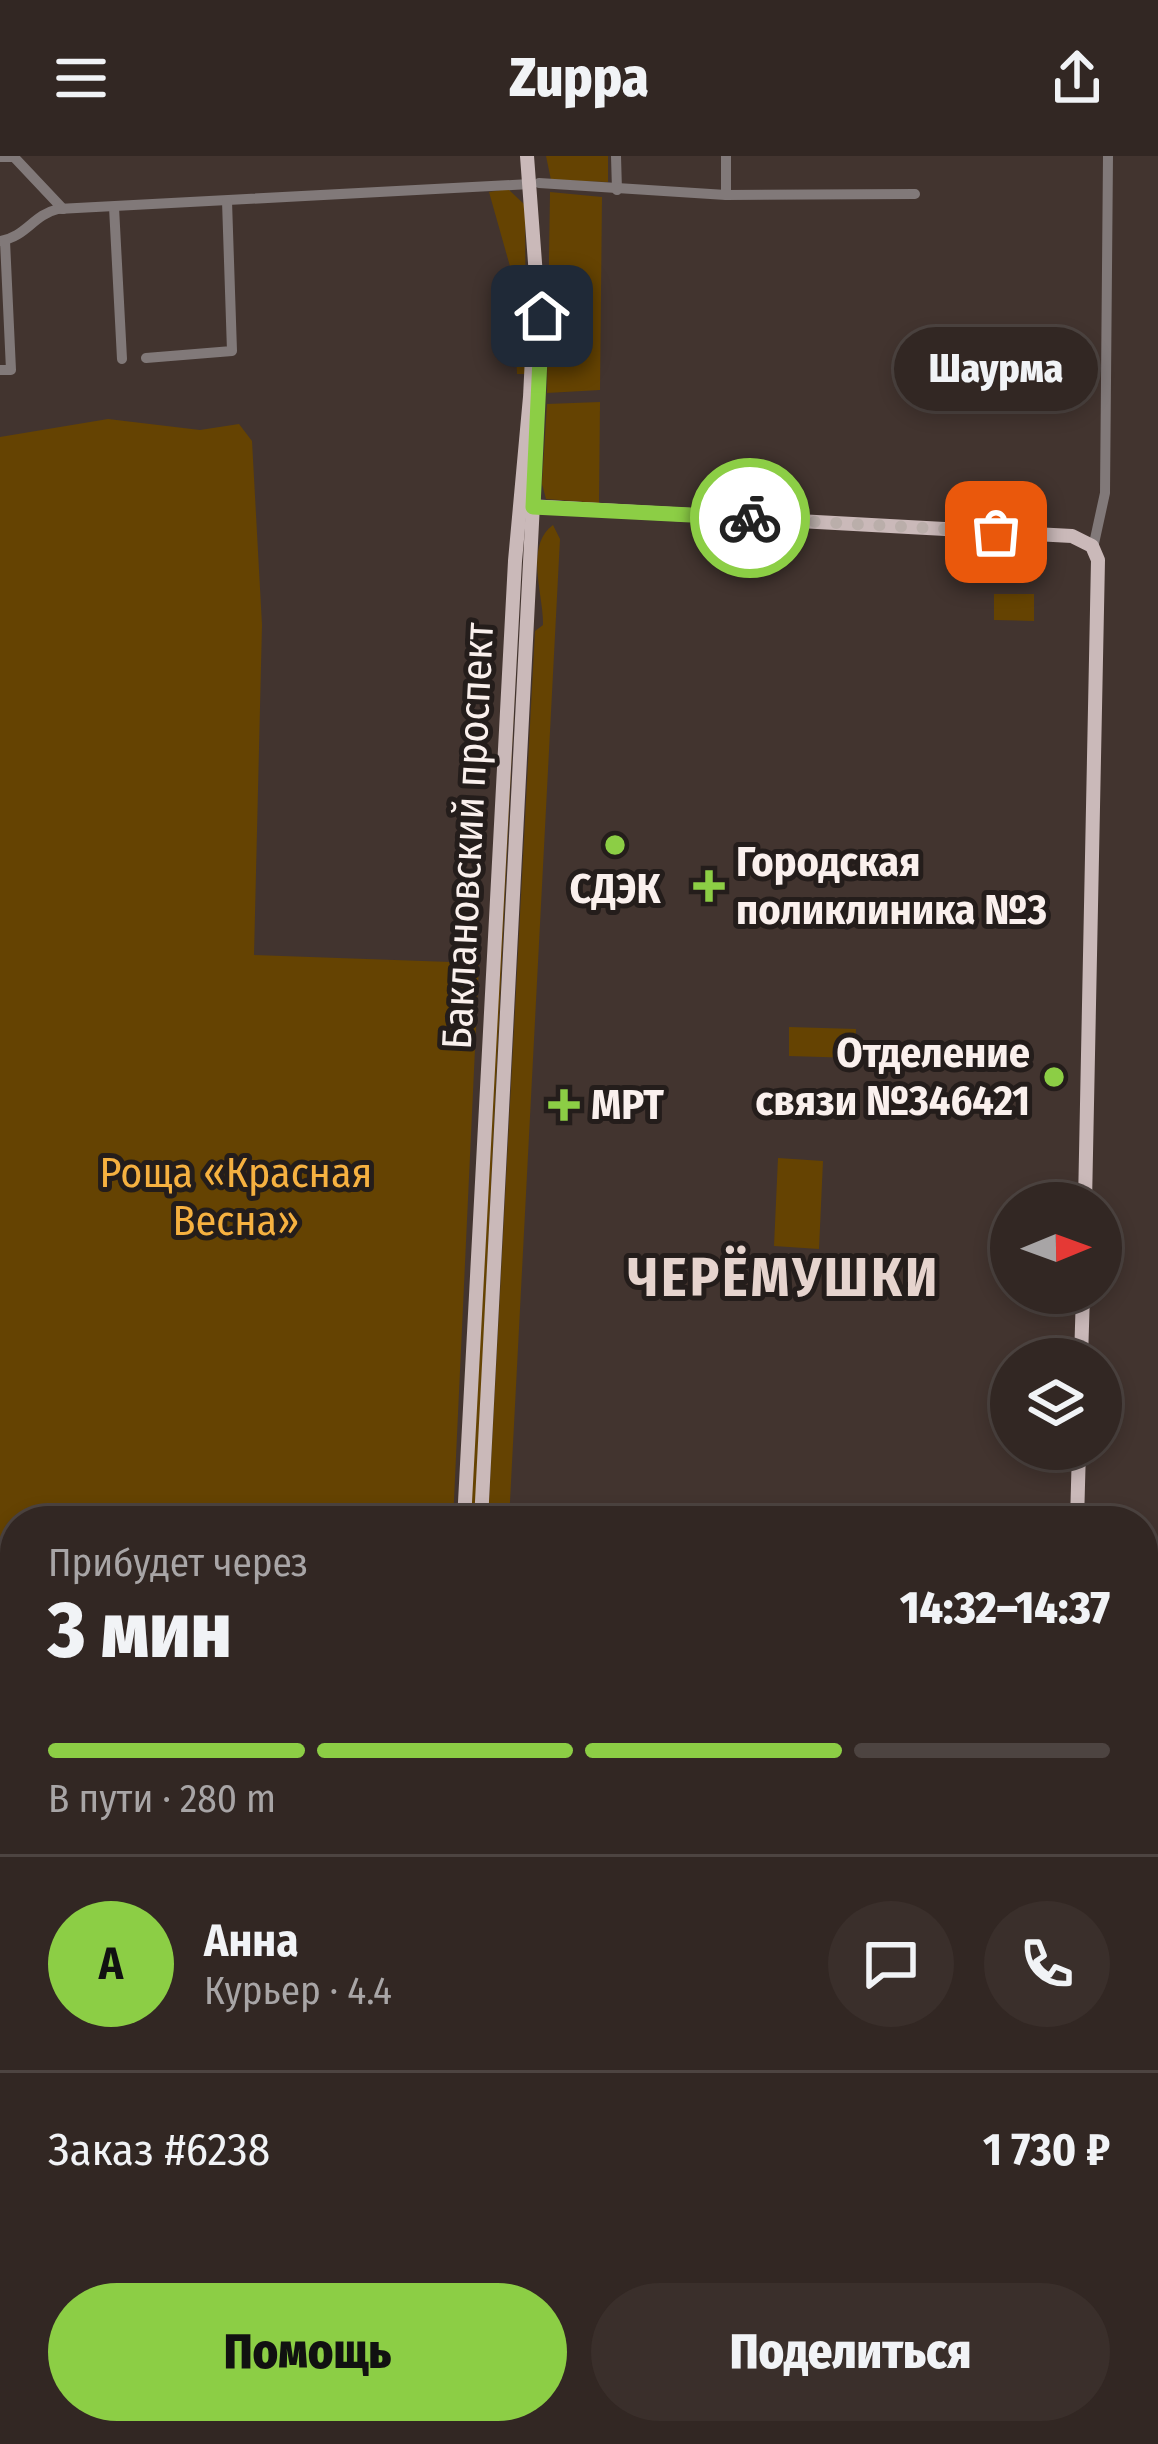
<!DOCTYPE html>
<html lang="ru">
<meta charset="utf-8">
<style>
body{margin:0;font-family:"Fira Sans Condensed",sans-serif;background:#3a2f2b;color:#f1f3f6;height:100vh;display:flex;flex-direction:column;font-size:45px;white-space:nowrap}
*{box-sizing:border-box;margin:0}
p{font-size:39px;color:#a8a5a6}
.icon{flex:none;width:66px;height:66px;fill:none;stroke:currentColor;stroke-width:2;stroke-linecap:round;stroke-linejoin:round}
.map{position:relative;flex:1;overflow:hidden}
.sheet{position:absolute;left:0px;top:1350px;width:1158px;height:939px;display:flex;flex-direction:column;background:#322723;border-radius:48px 48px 0 0;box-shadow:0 6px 18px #0003,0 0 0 3px #4d4441}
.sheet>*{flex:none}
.needle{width:78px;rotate:89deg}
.buttons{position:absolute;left:990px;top:1026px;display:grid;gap:24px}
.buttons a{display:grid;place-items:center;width:132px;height:132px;border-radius:50%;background:#322723;box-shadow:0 6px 18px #0003,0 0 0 3px #4d4441;font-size:60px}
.pin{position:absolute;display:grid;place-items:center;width:102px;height:102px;color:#fff;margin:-51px;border-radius:24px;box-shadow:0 6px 18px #0006}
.courier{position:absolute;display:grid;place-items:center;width:120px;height:120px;margin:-60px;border:9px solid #8cce45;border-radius:50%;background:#fff;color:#222;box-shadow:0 3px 15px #0007}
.bubble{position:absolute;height:84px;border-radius:42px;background:#322723;box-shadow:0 6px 18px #0003,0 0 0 3px #4d4441;font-size:39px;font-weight:800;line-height:84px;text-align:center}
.overview em{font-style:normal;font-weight:800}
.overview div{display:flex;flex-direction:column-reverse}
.overview{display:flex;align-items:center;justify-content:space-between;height:204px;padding:0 48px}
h1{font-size:78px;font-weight:800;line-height:90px}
.bar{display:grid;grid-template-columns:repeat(4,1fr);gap:18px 12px;align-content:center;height:144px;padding:0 48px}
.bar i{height:15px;border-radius:9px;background:#4d4441}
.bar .selected{background:#8cce45}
.bar p{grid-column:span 4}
.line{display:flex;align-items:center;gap:30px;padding:0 48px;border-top:3px solid #4d4441}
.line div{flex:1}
.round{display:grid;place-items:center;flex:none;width:126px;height:126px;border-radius:63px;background:#3a2f2b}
.cta{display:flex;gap:24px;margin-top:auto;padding:24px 48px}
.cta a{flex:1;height:138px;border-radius:72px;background:#8cce45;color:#111;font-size:48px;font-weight:800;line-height:138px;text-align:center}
.cta a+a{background:#3a2f2b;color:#f1f3f6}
header{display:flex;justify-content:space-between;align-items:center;height:156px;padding:0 48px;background:#322723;font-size:54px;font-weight:800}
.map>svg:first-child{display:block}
.green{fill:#654302}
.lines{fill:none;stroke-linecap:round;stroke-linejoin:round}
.minor{stroke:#817979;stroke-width:10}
.major{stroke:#cab9b9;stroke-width:14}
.tram{stroke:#998d89;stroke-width:3}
.done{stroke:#baaeaa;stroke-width:12;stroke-dasharray:0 21.6}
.route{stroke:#8cce45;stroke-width:15}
.poi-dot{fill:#8cce45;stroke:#241d1b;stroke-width:4.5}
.labels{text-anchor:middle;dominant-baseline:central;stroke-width:10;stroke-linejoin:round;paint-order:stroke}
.street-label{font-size:42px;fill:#faf0ed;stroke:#241d1b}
.poi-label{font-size:42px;font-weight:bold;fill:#faf0ed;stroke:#241d1b;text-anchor:start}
.park-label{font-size:42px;fill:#f6b140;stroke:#241d1b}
.district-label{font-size:54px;font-weight:bold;letter-spacing:3px;fill:#e6d4ce;stroke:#241d1b}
</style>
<header><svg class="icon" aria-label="menu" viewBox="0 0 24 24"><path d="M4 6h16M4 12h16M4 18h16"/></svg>Zuppa<svg class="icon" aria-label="share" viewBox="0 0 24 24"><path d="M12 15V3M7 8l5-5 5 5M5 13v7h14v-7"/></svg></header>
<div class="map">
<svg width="1158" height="2288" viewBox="0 0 1158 2288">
<rect width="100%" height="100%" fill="#42342f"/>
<g class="green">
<path d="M546 0H608V26L551 24Z"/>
<path d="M508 33 525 49 526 218H517L513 121 489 36Z"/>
<path d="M550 36 602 41 600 234 547 237Z"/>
<path d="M600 246 599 347 546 343 542 328 547 248Z"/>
<path d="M108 263 200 274 239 268 252 285 262 469 254 799 479 807 453 1365H15V1704H0V281Z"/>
<path d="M553 369 560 383 509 1365H488L535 475 543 469C544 440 524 390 553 369Z"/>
<path d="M520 426 475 1365H469Z"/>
<path d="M994 438H1034V465L994 464Z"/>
<path d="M789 871 856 873 855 902 789 900Z"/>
<path d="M778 1002 823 1005 819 1093 774 1090Z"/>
<path d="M15 1785V1893C0 1864 0 1813 15 1785Z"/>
</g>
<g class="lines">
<g class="minor">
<path d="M616 0 617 34"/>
<path d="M726 0V39"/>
<path d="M0 1H14L63 53"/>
<path d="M539 27 726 39 915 38"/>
<path d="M114 51 122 203"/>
<path d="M0 85C26 81 33 59 58 53L530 28"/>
<path d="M146 202 232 195 227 45"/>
<path d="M0 214H11L5 85"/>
<path d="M1093 392 1105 337 1108 0"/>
<path d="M1143 1871 1158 1872"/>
<path d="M1143 2170H1158"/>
<path d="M737 2274 738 2288"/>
<path d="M1063 2288 1064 2274"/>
</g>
<g class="major">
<path d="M528 350 1072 380 1092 390 1098 404 1085 1047"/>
<path d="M1081 1203 1083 1137"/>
<path d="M464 1365 515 405 530 241 536 120 527 0"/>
<path d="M481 1365 534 328"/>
<path d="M1077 1365 1079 1293"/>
<path d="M0 2090 15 2082"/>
<path d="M427 2274 428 2288"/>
<path d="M466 2274V2288"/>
</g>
<path class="tram" d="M0 2125 15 2117"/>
</g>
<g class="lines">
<path class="done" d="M750 362 996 376"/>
<path class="route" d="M542 160 533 351 750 362"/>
</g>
<g class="poi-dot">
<circle cx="615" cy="689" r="12"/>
<path d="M703 712h12v12h12v12h-12v12h-12v-12h-12v-12h12z"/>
<circle cx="1054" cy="921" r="12"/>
<path d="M558 931h12v12h12v12h-12v12h-12v-12h-12v-12h12z"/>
</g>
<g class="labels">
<g class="street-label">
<text transform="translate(468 680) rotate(-87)">Баклановский проспект</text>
</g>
<g class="poi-label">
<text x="736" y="706">Городская<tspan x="736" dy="48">поликлиника №3</tspan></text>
<text x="615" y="733" text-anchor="middle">СДЭК</text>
<text x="1030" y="897" text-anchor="end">Отделение<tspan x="1030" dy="48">связи №346421</tspan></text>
<text x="591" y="949">МРТ</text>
</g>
<g class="park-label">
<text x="236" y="1017">Роща «Красная<tspan x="236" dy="48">Весна»</tspan></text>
</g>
<g class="district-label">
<text x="784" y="1122">ЧЕРЁМУШКИ</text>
</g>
</g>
</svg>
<div class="buttons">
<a><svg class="needle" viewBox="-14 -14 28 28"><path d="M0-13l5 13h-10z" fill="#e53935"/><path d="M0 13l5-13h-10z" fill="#a8a5a6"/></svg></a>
<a><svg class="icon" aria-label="layers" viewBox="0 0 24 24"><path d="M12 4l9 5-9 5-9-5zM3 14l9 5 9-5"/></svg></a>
</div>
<div class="pin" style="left:996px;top:376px;background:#ea580c"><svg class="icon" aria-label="bag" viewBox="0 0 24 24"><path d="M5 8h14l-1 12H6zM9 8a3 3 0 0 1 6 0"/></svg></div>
<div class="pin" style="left:542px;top:160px;background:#1f2937"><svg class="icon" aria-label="home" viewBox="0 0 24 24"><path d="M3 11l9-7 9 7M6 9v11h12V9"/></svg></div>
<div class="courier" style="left:750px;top:362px"><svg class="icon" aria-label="bike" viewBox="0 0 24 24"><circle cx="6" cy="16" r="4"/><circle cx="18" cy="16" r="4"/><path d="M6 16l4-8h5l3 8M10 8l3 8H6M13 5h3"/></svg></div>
<div class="bubble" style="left:894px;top:171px;width:204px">Шаурма</div>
<section class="sheet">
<div class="overview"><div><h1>3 мин</h1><p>Прибудет через</p></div><em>14:32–14:37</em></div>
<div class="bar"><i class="selected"></i><i class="selected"></i><i class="selected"></i><i></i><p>В пути · 280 m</p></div>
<div class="line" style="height:216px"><b class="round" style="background:#8cce45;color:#111">А</b><div><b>Анна</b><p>Курьер · 4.4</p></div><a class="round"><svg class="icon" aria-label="chat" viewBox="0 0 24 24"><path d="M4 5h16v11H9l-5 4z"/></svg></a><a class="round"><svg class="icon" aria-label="phone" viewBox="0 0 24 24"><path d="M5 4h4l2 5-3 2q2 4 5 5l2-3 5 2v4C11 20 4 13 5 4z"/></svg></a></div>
<div class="line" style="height:156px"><div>Заказ #6238</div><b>1 730 ₽</b></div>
<div class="cta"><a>Помощь</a><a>Поделиться</a></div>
</section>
</div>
